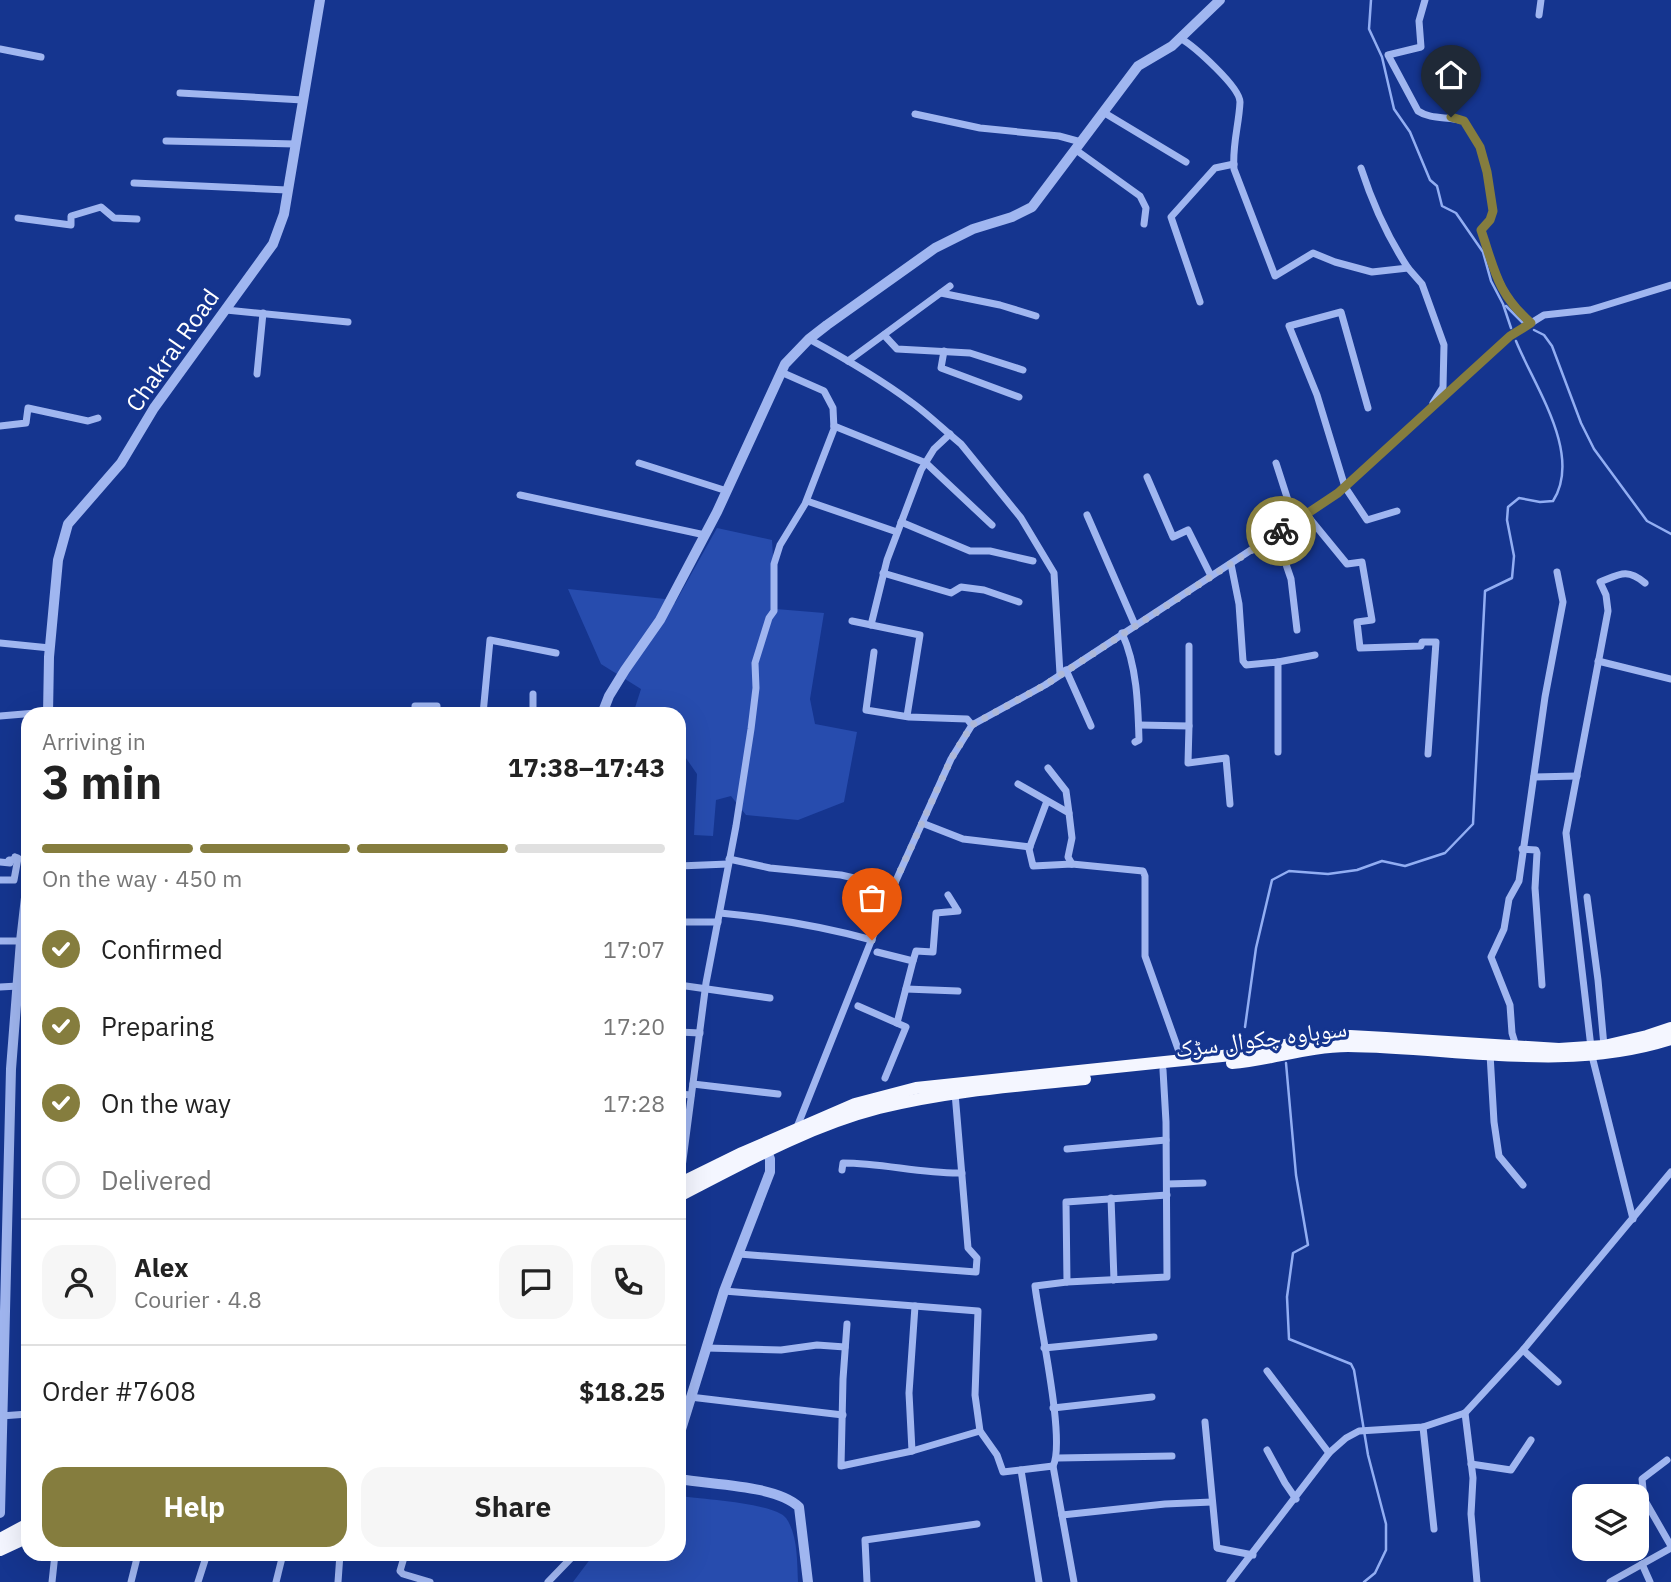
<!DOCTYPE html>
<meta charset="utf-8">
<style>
body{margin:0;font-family:"IBM Plex Sans","Noto Naskh Arabic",sans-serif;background:#f6f6f6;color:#222;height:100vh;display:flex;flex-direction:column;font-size:26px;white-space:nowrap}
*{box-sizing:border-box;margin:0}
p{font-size:23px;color:#767676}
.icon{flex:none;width:38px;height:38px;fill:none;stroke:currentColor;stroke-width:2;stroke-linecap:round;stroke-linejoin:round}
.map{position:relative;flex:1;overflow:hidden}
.side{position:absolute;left:21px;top:707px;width:665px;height:854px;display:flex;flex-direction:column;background:#fff;border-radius:21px;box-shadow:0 7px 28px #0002}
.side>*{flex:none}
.buttons{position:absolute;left:1572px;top:1484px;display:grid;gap:14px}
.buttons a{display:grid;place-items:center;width:77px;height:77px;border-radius:14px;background:#fff;box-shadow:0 7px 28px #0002;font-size:35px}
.pin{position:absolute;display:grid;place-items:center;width:60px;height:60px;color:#fff;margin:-72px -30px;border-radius:50% 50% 50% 0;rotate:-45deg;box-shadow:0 0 7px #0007}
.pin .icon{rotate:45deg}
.courier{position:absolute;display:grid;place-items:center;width:70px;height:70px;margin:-35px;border:5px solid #857d3e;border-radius:50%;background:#fff;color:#222;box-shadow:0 2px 9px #0007}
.summary em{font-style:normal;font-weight:700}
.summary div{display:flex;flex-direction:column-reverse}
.summary{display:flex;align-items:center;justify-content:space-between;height:119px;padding:0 21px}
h1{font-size:46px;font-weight:700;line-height:52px}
.bar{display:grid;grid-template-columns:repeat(4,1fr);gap:10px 7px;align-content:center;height:84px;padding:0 21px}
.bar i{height:9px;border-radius:5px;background:#e0e0e0}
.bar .current{background:#857d3e}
.bar p{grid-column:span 4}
.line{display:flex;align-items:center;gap:18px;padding:0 21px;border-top:2px solid #e0e0e0}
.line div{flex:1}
.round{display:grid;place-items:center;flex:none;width:74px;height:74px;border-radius:21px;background:#f6f6f6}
ol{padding:0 21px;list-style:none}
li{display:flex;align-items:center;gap:21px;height:77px}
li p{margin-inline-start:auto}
li .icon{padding:7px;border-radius:50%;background:#857d3e;color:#fff;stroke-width:4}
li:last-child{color:#767676}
li i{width:38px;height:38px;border:4px solid #e0e0e0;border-radius:50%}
.action{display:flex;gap:14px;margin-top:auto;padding:14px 21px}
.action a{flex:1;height:80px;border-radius:21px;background:#857d3e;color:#fff;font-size:28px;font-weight:700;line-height:80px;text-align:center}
.action a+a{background:#f6f6f6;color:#222}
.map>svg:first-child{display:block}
.green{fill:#274cae}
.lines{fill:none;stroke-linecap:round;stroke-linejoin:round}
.stream{stroke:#92aef3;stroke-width:2.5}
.minor{stroke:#a0b6f0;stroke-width:7}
.tertiary{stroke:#a0b6f0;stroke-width:10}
.trunk{stroke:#f4f6ff;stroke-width:12}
.done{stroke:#adb8d8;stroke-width:7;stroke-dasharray:0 12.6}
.route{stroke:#857d3e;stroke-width:9}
.labels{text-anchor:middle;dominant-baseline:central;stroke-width:6;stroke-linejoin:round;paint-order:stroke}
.street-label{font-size:24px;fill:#fff;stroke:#15358f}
</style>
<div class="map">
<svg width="1671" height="1582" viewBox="0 0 1671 1582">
<rect width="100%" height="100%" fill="#15358f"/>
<g class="green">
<path d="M717 528 772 540 776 609 824 613 810 699 815 724 857 732 844 802 798 820 746 815 731 796 716 800 713 836 694 835 697 774 679 748V714H633L641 689 601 664 568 589 665 599 675 603Z"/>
<path d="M679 1496C700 1499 775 1503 786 1518 798 1535 797 1562 798 1582H573L594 1554H679Z"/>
</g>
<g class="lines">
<g class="stream">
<path d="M1371 0 1369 29 1382 57 1394 109 1410 132 1430 180 1437 186 1442 206 1456 213 1483 252 1491 281 1503 304 1511 328"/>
<path d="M1506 306 1523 323"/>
<path d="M1534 330 1544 335 1552 346 1581 423 1594 449 1647 521 1671 534"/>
<path d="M1245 1027 1256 948 1272 880 1289 871 1328 874 1357 870 1382 861 1405 866 1445 853 1473 824 1485 591 1512 578 1514 556 1507 520 1508 507 1519 498 1540 502 1553 501C1583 454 1534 386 1516 341"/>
<path d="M1286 1063 1296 1175 1308 1245 1293 1253 1287 1297 1289 1339 1351 1364 1354 1370 1368 1455 1386 1524V1550L1375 1573 1364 1582"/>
</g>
<g class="minor">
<path d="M1425 0 1419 21 1421 47 1388 55 1418 111C1431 120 1448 116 1464 121L1480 147 1487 172 1493 211 1490 220 1481 230C1495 271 1498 293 1531 323"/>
<path d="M1539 15 1541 0"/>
<path d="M1180 38C1194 46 1240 87 1240 102 1239 125 1232 145 1234 169L1275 276 1313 253 1335 262 1372 272 1408 268 1422 284 1444 345 1443 387 1433 403"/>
<path d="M0 49 41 57"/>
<path d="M180 93 303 100"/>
<path d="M1103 112 1186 162"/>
<path d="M915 114 980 128 1059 136 1081 142"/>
<path d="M166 141 295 144"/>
<path d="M1076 150 1140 196 1146 208 1144 224"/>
<path d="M1361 168C1373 205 1387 236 1408 268"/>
<path d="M134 183 287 190"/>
<path d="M18 218 71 225V216L101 207 114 218 137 219"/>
<path d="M941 293 1000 305 1036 316"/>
<path d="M1200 302 1171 217 1215 168 1234 164"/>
<path d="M226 310 348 322"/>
<path d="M884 335 897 349 970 353 1023 370"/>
<path d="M809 339C844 358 879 378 911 402 928 414 944 430 961 444L1021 518 1054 573 1060 674"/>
<path d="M944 351 941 368 1019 397"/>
<path d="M848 361 950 286"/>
<path d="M257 374 263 313"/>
<path d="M1368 408 1341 312 1289 326 1317 395 1345 487 1367 520 1397 511"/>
<path d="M0 426 26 423 28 408 88 421 98 418"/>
<path d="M834 426 926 463 992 525"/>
<path d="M639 463 727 491"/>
<path d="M1276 463 1295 522"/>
<path d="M1147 477 1173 537 1188 530 1211 576"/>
<path d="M520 495 705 535"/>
<path d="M807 501 897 532"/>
<path d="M1306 514 1347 564 1362 562 1372 620 1357 622 1360 648 1421 646 1422 642H1436L1428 754"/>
<path d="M1087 515 1135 625"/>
<path d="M901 522 970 551H990L1033 561"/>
<path d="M1276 535 1291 579 1297 630"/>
<path d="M1231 564 1239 604 1243 661 1246 665 1278 662V752"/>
<path d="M883 573 951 593 961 587 984 590 1019 602"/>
<path d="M852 621 920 635 907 716"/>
<path d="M871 625 887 560 921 470 934 449 950 434"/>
<path d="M1122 633C1137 666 1138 704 1139 740L1135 742"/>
<path d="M0 643 50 648"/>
<path d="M874 652 866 710 909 717 967 719 972 725"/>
<path d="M1598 661 1671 679"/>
<path d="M1278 662 1315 655"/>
<path d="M1066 670 1091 726"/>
<path d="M415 714V706H437V714"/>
<path d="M483 714 490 640 556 653"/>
<path d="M533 714V694"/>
<path d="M0 716 48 712"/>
<path d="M1139 725 1189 726V646"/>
<path d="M1189 726 1188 763 1226 758 1230 804"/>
<path d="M1048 768 1066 791 1069 813"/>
<path d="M1534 777 1577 776"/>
<path d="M1018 784 1069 813 1072 838 1068 857 1072 864"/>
<path d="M1047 801 1029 849 1033 866 1072 864 1143 871 1145 876V956L1182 1060"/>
<path d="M922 823 963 839 1030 847"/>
<path d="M1522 849 1536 850 1537 853 1535 888 1542 985"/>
<path d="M729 859 770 868 841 875 893 887"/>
<path d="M0 862 10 863 9 860H14L15 857"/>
<path d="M679 866 728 864"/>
<path d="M0 880H14L18 858 15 857"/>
<path d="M1587 897 1598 980 1604 1046"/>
<path d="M720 913C772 918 821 926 872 940"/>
<path d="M679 922H718"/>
<path d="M0 941H21"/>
<path d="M877 952 913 961 916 951 933 952 936 913 958 911 948 895"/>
<path d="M679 985 770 998"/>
<path d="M0 987 18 986"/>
<path d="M906 989 958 991"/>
<path d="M858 1006 906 1027 885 1078"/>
<path d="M897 1023 913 961"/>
<path d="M679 1032 700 1033"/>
<path d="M1516 1046 1512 1033 1510 1005 1491 957 1504 929 1509 899 1519 881 1545 697 1563 602 1557 572"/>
<path d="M1490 1054 1494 1122 1499 1156 1523 1185"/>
<path d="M693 1084 778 1094"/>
<path d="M679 1094 691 1095"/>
<path d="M797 1127 889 896 951 759 972 725 1045 685 1338 493 1510 336 1544 315 1590 310 1671 285"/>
<path d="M1067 1149 1166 1140"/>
<path d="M842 1170 843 1163C883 1163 922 1174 962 1173"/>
<path d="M680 1183 706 983 736 826 751 729 756 688 755 663 769 618 774 611V564L780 545 805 504 834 429 833 408 824 391 781 372"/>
<path d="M1167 1184 1203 1183"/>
<path d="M1111 1198 1114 1280"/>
<path d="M1633 1219 1592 1056 1566 833 1608 611 1606 595 1600 582C1620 574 1627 568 1645 583"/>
<path d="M739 1254 976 1272 977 1258 968 1248 955 1093"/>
<path d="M1067 1282 1167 1277 1166 1122 1163 1070"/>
<path d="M724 1291 978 1311 975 1395 980 1431 997 1455 1003 1472 1053 1466 1074 1582"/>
<path d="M847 1324 843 1379 841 1466 912 1451 980 1431"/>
<path d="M706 1348 781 1350 817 1345 845 1347"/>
<path d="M1044 1348 1154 1337"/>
<path d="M1523 1350 1558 1382"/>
<path d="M1267 1371 1329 1453"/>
<path d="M690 1397 843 1415"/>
<path d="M1053 1408 1152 1397"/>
<path d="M1465 1413 1473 1478 1471 1514 1477 1582"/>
<path d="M1 1416 28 1414"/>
<path d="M1205 1422 1217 1548 1253 1555"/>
<path d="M1423 1427 1434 1529"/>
<path d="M1267 1450 1285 1483 1296 1499"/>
<path d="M912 1451 909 1393 915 1306"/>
<path d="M1058 1458 1172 1456"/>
<path d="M1667 1460 1642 1479 1644 1499 1671 1546"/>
<path d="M1471 1464 1511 1470 1531 1440"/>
<path d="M1053 1466C1066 1441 1039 1321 1035 1286L1067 1282 1066 1202 1167 1195"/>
<path d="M1021 1470 1039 1582"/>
<path d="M1062 1515 1165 1504 1212 1502"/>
<path d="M405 1554 400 1571 403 1574 430 1582"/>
<path d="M1642 1564 1650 1582"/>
<path d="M52 1582 55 1554"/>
<path d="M131 1582 138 1554"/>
<path d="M198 1582 207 1554"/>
<path d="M276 1582 283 1554"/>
<path d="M338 1582 340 1554"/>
<path d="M548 1582 575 1554"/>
<path d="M867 1582 865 1540 977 1524"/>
<path d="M1230 1582 1329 1453 1346 1438 1359 1431 1423 1427 1465 1413 1523 1350 1671 1172"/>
<path d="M1610 1582 1671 1548"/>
</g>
<g class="tertiary">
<path d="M48 714 49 657 58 560 68 524 121 463 154 408 273 244 284 214 320 0"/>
<path d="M602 714 609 696 625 670 660 620 717 512 785 364 809 339 827 325 935 248 973 229 1012 217 1032 207 1138 66 1172 46 1220 0"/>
<path d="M679 1436 724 1291 770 1172V1159L765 1147"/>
<path d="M679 1479C712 1485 776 1485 799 1507L808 1582"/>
<path d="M0 1513 11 1069 21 941 28 880"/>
</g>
<g class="trunk">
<path d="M1232 1063C1270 1060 1309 1046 1348 1046 1456 1047 1565 1073 1671 1039"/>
<path d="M679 1184 742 1153 855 1104 916 1088 1241 1054 1319 1038 1350 1036 1386 1038 1559 1049 1604 1046 1647 1036 1671 1028"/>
<path d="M679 1196C743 1163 809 1126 879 1108 946 1091 1016 1086 1085 1079"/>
<path d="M0 1539 28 1524"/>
<path d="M0 1550 28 1537"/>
</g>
</g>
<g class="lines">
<path class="done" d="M872 940 889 896 951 759 972 725 1045 685 1281 531"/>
<path class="route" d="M1281 531 1338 493 1510 336 1531 323C1497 293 1495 271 1481 230L1490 220 1493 211 1487 172 1480 147 1464 121 1451 117"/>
</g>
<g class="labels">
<g class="street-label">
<text transform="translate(172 350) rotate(-55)">Chakral Road</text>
<text transform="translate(1261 1038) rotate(-7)">سوہاوہ چکوال سڑک</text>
</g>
</g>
</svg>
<div class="buttons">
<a><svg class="icon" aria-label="layers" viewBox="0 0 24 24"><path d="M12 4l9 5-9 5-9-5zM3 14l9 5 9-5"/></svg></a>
</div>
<div class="pin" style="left:872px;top:940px;background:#ea580c"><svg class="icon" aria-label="bag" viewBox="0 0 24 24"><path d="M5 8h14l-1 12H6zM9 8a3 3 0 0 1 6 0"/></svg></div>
<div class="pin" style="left:1451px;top:117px;background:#1f2937"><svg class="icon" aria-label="home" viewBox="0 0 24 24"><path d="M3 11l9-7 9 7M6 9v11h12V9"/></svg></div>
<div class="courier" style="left:1281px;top:531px"><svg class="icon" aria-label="bike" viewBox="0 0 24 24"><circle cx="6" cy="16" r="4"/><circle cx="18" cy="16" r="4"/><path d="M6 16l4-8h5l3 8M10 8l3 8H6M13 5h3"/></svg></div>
<section class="side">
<div class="summary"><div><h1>3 min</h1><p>Arriving in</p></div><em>17:38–17:43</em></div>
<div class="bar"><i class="current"></i><i class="current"></i><i class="current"></i><i></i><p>On the way · 450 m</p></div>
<ol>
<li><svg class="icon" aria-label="check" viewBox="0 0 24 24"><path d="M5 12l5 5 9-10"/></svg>Confirmed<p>17:07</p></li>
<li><svg class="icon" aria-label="check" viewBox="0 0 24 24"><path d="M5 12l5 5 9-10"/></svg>Preparing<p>17:20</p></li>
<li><svg class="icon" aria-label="check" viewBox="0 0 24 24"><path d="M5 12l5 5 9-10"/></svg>On the way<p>17:28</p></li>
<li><i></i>Delivered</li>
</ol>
<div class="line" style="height:126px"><a class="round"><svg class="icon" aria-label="person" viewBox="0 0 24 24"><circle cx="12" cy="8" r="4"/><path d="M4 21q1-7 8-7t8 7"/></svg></a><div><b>Alex</b><p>Courier · 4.8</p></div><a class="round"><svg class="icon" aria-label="chat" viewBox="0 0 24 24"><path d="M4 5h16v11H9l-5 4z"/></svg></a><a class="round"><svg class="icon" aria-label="phone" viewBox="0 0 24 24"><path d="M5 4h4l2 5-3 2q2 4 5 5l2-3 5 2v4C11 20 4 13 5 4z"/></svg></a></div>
<div class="line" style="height:91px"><div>Order #7608</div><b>$18.25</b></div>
<div class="action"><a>Help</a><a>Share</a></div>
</section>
</div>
